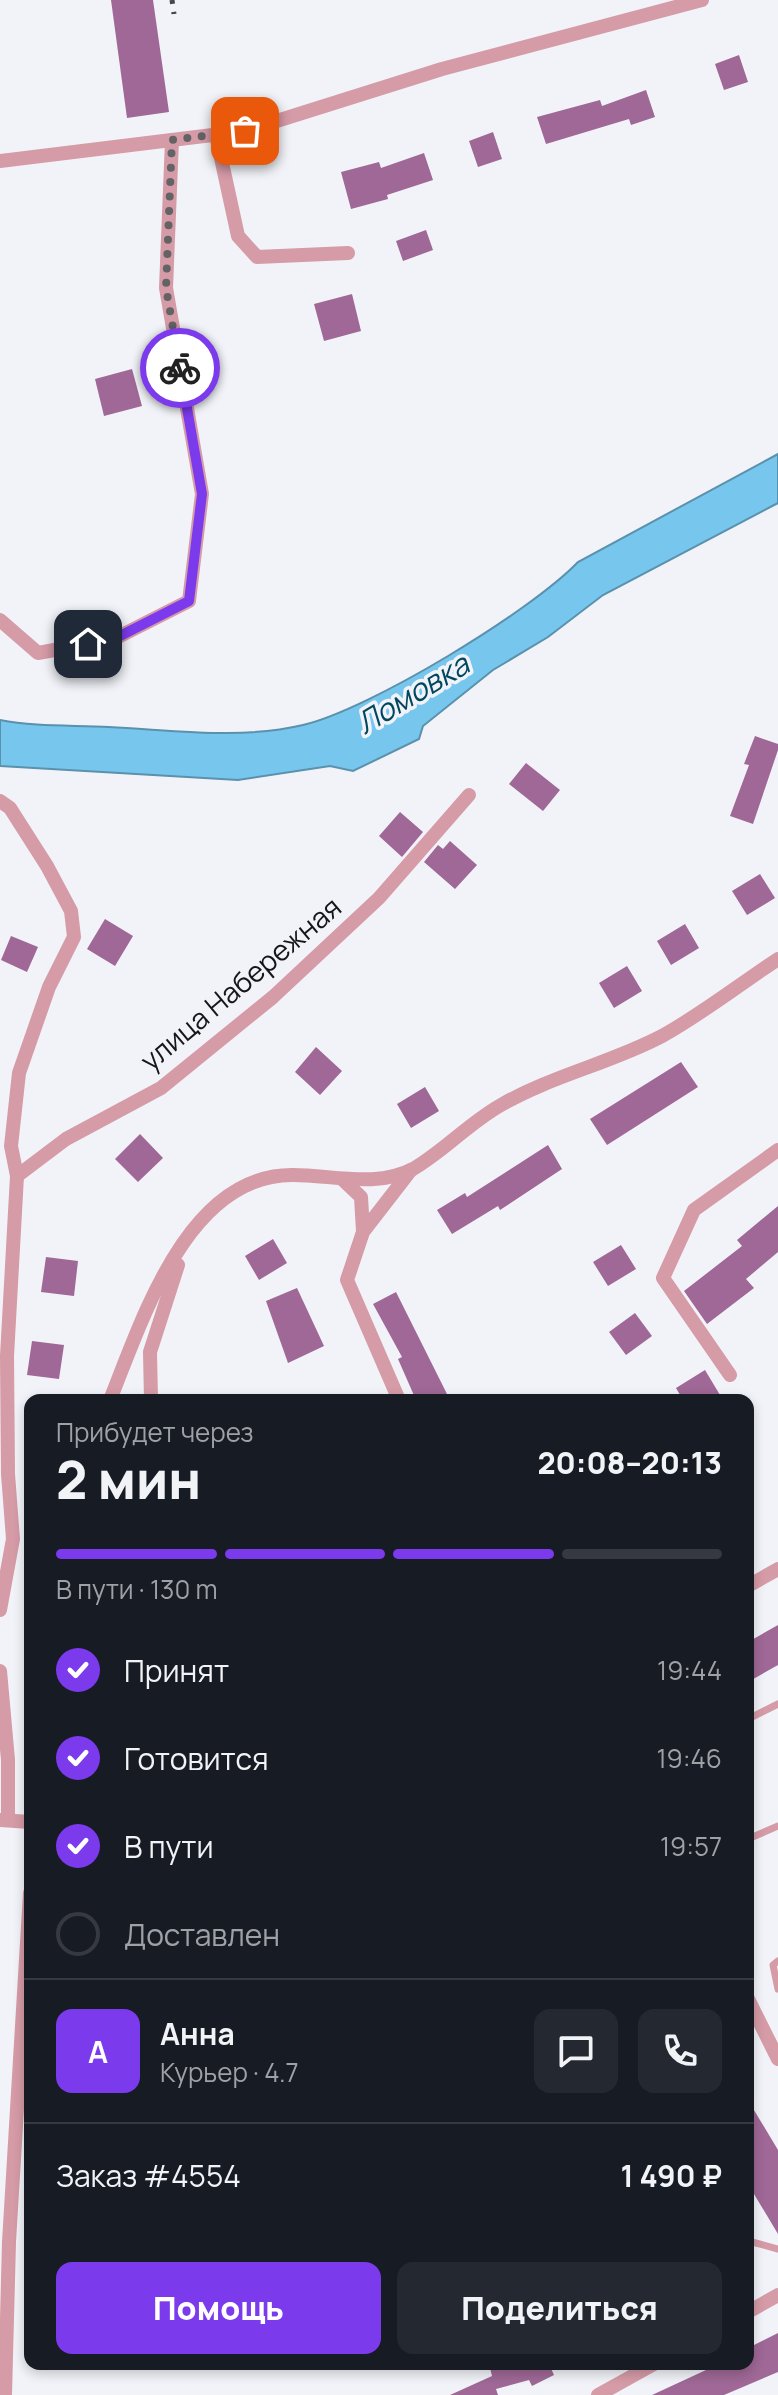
<!DOCTYPE html>
<html lang="ru">
<meta charset="utf-8">
<style>
body{margin:0;font-family:Manrope,sans-serif;background:#242831;color:#f1f3f6;height:100vh;display:flex;flex-direction:column;font-size:30px;white-space:nowrap}
*{box-sizing:border-box;margin:0}
p{font-size:26px;color:#9ea1a6}
.icon{flex:none;width:44px;height:44px;fill:none;stroke:currentColor;stroke-width:2;stroke-linecap:round;stroke-linejoin:round}
.map{position:relative;flex:1;overflow:hidden}
.panel{position:absolute;left:24px;top:1394px;width:730px;height:976px;display:flex;flex-direction:column;background:#171b24;border-radius:16px;box-shadow:0 4px 12px #0003}
.panel>*{flex:none}
.pin{position:absolute;display:grid;place-items:center;width:68px;height:68px;color:#fff;margin:-34px;border-radius:16px;box-shadow:0 4px 12px #0006}
.courier{position:absolute;display:grid;place-items:center;width:80px;height:80px;margin:-40px;border:6px solid #7c3aed;border-radius:50%;background:#fff;color:#222;box-shadow:0 2px 10px #0007}
.overview em{font-style:normal;font-weight:800}
.overview div{display:flex;flex-direction:column-reverse}
.overview{display:flex;align-items:center;justify-content:space-between;height:136px;padding:0 32px}
h1{font-size:52px;font-weight:800;line-height:60px}
.bar{display:grid;grid-template-columns:repeat(4,1fr);gap:12px 8px;align-content:center;height:96px;padding:0 32px}
.bar i{height:10px;border-radius:6px;background:#363941}
.bar .on{background:#7c3aed}
.bar p{grid-column:span 4}
.line{display:flex;align-items:center;gap:20px;padding:0 32px;border-top:2px solid #363941}
.line div{flex:1}
.round{display:grid;place-items:center;flex:none;width:84px;height:84px;border-radius:16px;background:#242831}
ol{padding:0 32px;list-style:none}
li{display:flex;align-items:center;gap:24px;height:88px}
li p{margin-inline-start:auto}
li .icon{padding:8px;border-radius:50%;background:#7c3aed;color:#fff;stroke-width:4}
li:last-child{color:#9ea1a6}
li i{width:44px;height:44px;border:4px solid #363941;border-radius:50%}
.primary-button{display:flex;gap:16px;margin-top:auto;padding:16px 32px}
.primary-button a{flex:1;height:92px;border-radius:16px;background:#7c3aed;color:#fff;font-size:32px;font-weight:800;line-height:92px;text-align:center}
.primary-button a+a{background:#242831;color:#f1f3f6}
.map>svg:first-child{display:block}
.water{fill:#77c6ed;stroke:#5a91ad;stroke-width:2}
.building{fill:#9f6896}
.lines{fill:none;stroke-linecap:round;stroke-linejoin:round}
.service{stroke:#d59ba7;stroke-width:7}
.minor{stroke:#d59ba7;stroke-width:14}
.rail{stroke:#464649;stroke-width:5;stroke-dasharray:4 8;stroke-linecap:butt}
.done{stroke:#636366;stroke-width:8;stroke-dasharray:0 14.4}
.route{stroke:#7c3aed;stroke-width:10}
.labels{text-anchor:middle;dominant-baseline:central;stroke-width:7;stroke-linejoin:round;paint-order:stroke}
.street-label{font-size:28px;fill:#161618;stroke:#f2f3f8}
.water-label{font-size:30px;font-style:italic;fill:#004761;stroke:#f2f3f8}
</style>
<div class="map">
<svg width="778" height="2395" viewBox="0 0 778 2395">
<rect width="100%" height="100%" fill="#f2f3f8"/>
<path class="water" d="M778 454V503L603 595 548 637 493 670 423 726 419 739 353 771 330 766 238 780 0 766V720C35 727 73 725 109 727 174 730 239 740 303 725 370 709 530 612 578 562Z"/>
<g class="building">
<path d="M111 0H153L169 112 127 118Z"/>
<path d="M739 55 748 82 724 90 715 64Z"/>
<path d="M646 90 655 117 631 125 629 119 546 144 537 117 600 100 602 106Z"/>
<path d="M493 132 502 159 478 167 469 141Z"/>
<path d="M424 153 433 180 387 195 388 199 351 209 341 172 379 162 381 168Z"/>
<path d="M426 230 433 250 403 261 396 241Z"/>
<path d="M352 294 361 331 324 341 314 304Z"/>
<path d="M132 369 142 406 104 416 95 379Z"/>
<path d="M755 736 778 744V750L753 824 730 816 749 765 744 764Z"/>
<path d="M526 763 560 790 543 811 509 784Z"/>
<path d="M400 812 423 832 402 857 379 836Z"/>
<path d="M450 841 477 865 455 889 424 862 438 845 443 849Z"/>
<path d="M760 874 775 898 747 915 732 891Z"/>
<path d="M105 919 133 936 115 966 87 949Z"/>
<path d="M685 924 699 948 671 965 657 941Z"/>
<path d="M11 936 38 947 27 972 1 960Z"/>
<path d="M627 966 642 991 614 1008 599 983Z"/>
<path d="M316 1047 342 1071 320 1095 295 1072Z"/>
<path d="M681 1062 698 1087 607 1145 590 1119Z"/>
<path d="M425 1087 439 1111 411 1128 397 1104Z"/>
<path d="M140 1134 163 1158 138 1182 115 1159Z"/>
<path d="M548 1145 562 1169 500 1210 498 1206 452 1234 437 1210 465 1193 467 1197Z"/>
<path d="M778 1206V1252L746 1279 754 1288 707 1324 684 1291 742 1246 737 1240Z"/>
<path d="M273 1239 287 1263 259 1280 245 1256Z"/>
<path d="M621 1245 636 1269 608 1286 593 1262Z"/>
<path d="M46 1257 78 1261 74 1296 41 1292Z"/>
<path d="M297 1288 324 1346 288 1363 266 1301Z"/>
<path d="M396 1292 448 1396 440 1400H416L398 1359 402 1357 373 1304Z"/>
<path d="M635 1313 652 1336 626 1355 609 1332Z"/>
<path d="M32 1341 64 1345 59 1379 27 1375Z"/>
<path d="M705 1370 723 1400H683L676 1388Z"/>
<path d="M778 1625V1665L748 1682V1642Z"/>
<path d="M748 2100 778 2150V2234L748 2184Z"/>
<path d="M778 2333V2372L724 2395H652L719 2364H748V2348Z"/>
<path d="M489 2364H549L554 2375 532 2386 529 2380 496 2389 498 2395H450L492 2376Z"/>
</g>
<g class="lines">
<g class="service">
<path d="M748 1719 778 1704"/>
<path d="M748 1839 778 1826"/>
<path d="M778 1961 773 1965 778 1989"/>
<path d="M748 2235 752 2242 778 2249"/>
</g>
<g class="minor">
<path d="M216 135 238 236 257 257 348 253"/>
<path d="M0 161 245 131 442 69 702 0"/>
<path d="M0 620 38 653 114 639 189 601 202 494 166 288 172 140"/>
<path d="M0 801 10 808 47 866 71 911 74 937 49 987 19 1073 11 1146 17 1176 7 1356 8 1474 13 1539 0 1610"/>
<path d="M17 1176 66 1139 161 1088 273 997 379 898 469 795"/>
<path d="M342 1179 361 1197 363 1231"/>
<path d="M730 1375 663 1278 694 1210 778 1150"/>
<path d="M110 1400C142 1321 187 1174 293 1175 332 1175 377 1188 413 1169 444 1151 469 1123 501 1105 551 1076 611 1063 662 1036 702 1014 740 984 778 959"/>
<path d="M151 1400 150 1352 178 1265"/>
<path d="M399 1400 347 1280 363 1232 411 1170"/>
<path d="M748 1586 778 1569"/>
<path d="M0 1671 8 1760V1820"/>
<path d="M0 1820 30 1822"/>
<path d="M748 1999 778 2059"/>
<path d="M748 2312 778 2295"/>
<path d="M5 2395 9 2242 30 1893"/>
<path d="M598 2395 654 2364"/>
</g>
<path class="rail" d="M172 0 174 14"/>
</g>
<g class="lines">
<path class="done" d="M180 368 166 288 172 140 245 131"/>
<path class="route" d="M88 644 114 639 189 601 202 494 180 368"/>
</g>
<g class="labels">
<g class="street-label">
<text transform="translate(240 983) rotate(-40)">улица Набережная</text>
</g>
<g class="water-label">
<text transform="translate(412 693) rotate(-31)">Ломовка</text>
</g>
</g>
</svg>
<div class="pin" style="left:245px;top:131px;background:#ea580c"><svg class="icon" aria-label="bag" viewBox="0 0 24 24"><path d="M5 8h14l-1 12H6zM9 8a3 3 0 0 1 6 0"/></svg></div>
<div class="pin" style="left:88px;top:644px;background:#1f2937"><svg class="icon" aria-label="home" viewBox="0 0 24 24"><path d="M3 11l9-7 9 7M6 9v11h12V9"/></svg></div>
<div class="courier" style="left:180px;top:368px"><svg class="icon" aria-label="bike" viewBox="0 0 24 24"><circle cx="6" cy="16" r="4"/><circle cx="18" cy="16" r="4"/><path d="M6 16l4-8h5l3 8M10 8l3 8H6M13 5h3"/></svg></div>
<section class="panel">
<div class="overview"><div><h1>2 мин</h1><p>Прибудет через</p></div><em>20:08–20:13</em></div>
<div class="bar"><i class="on"></i><i class="on"></i><i class="on"></i><i></i><p>В пути · 130 m</p></div>
<ol>
<li><svg class="icon" aria-label="check" viewBox="0 0 24 24"><path d="M5 12l5 5 9-10"/></svg>Принят<p>19:44</p></li>
<li><svg class="icon" aria-label="check" viewBox="0 0 24 24"><path d="M5 12l5 5 9-10"/></svg>Готовится<p>19:46</p></li>
<li><svg class="icon" aria-label="check" viewBox="0 0 24 24"><path d="M5 12l5 5 9-10"/></svg>В пути<p>19:57</p></li>
<li><i></i>Доставлен</li>
</ol>
<div class="line" style="height:144px"><b class="round" style="background:#7c3aed;color:#fff">А</b><div><b>Анна</b><p>Курьер · 4.7</p></div><a class="round"><svg class="icon" aria-label="chat" viewBox="0 0 24 24"><path d="M4 5h16v11H9l-5 4z"/></svg></a><a class="round"><svg class="icon" aria-label="phone" viewBox="0 0 24 24"><path d="M5 4h4l2 5-3 2q2 4 5 5l2-3 5 2v4C11 20 4 13 5 4z"/></svg></a></div>
<div class="line" style="height:104px"><div>Заказ #4554</div><b>1 490 ₽</b></div>
<div class="primary-button"><a>Помощь</a><a>Поделиться</a></div>
</section>
</div>
